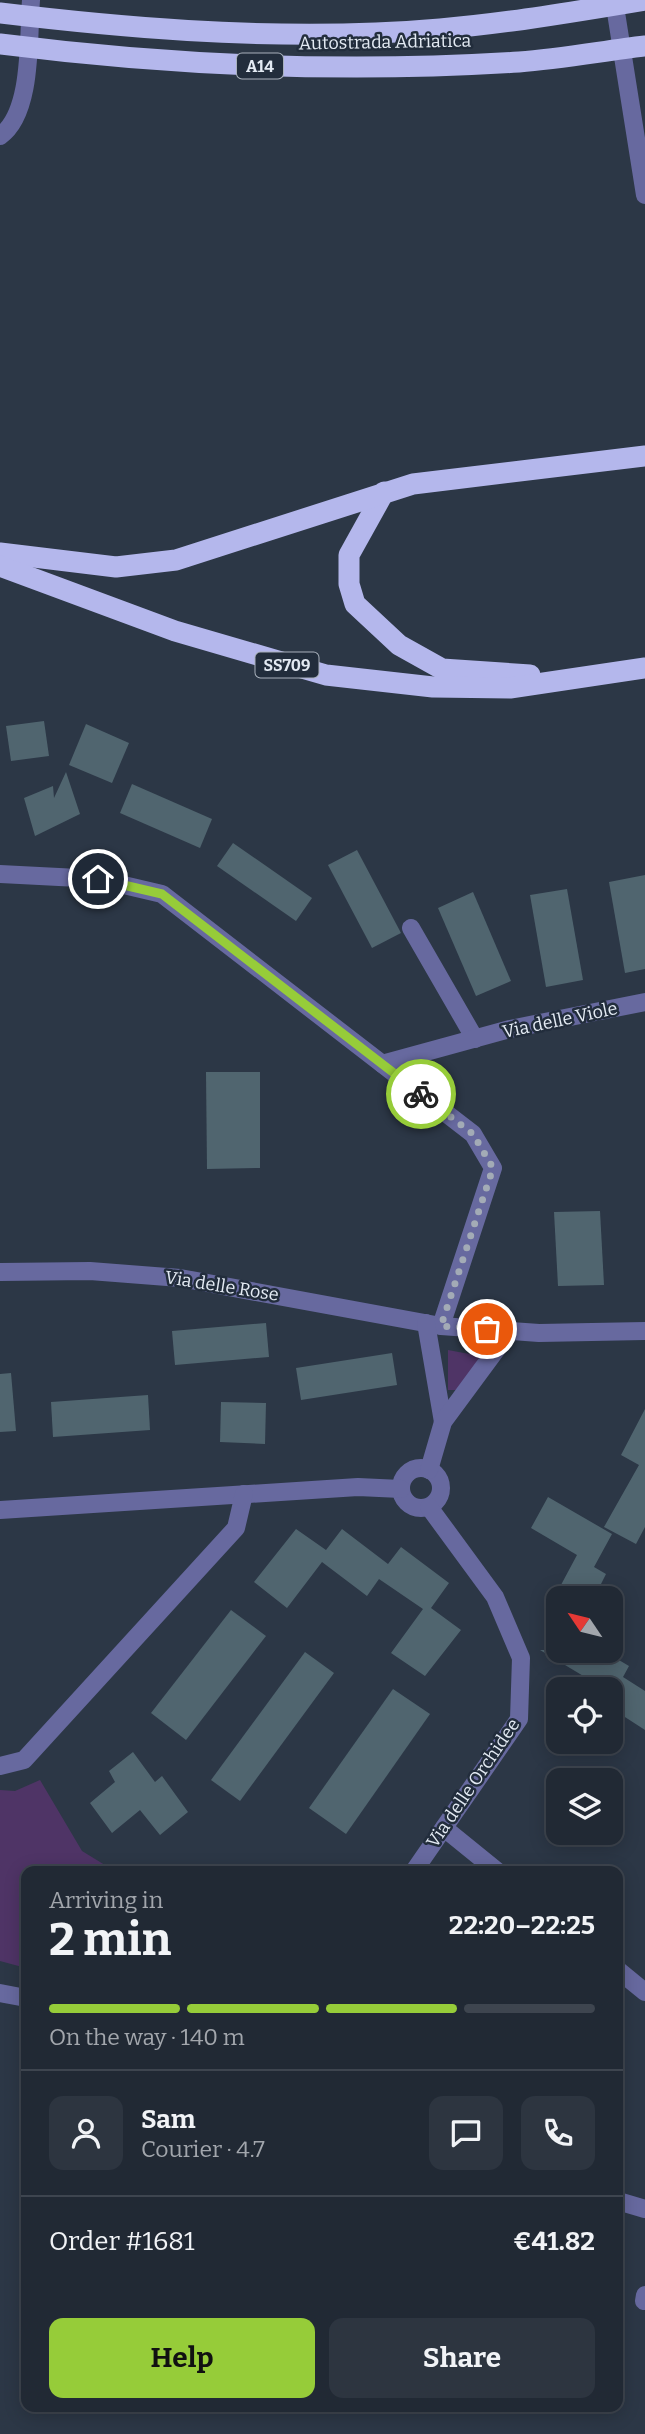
<!DOCTYPE html>
<meta charset="utf-8">
<style>
body{margin:0;font-family:Bitter,serif;background:#2d3540;color:#f1f3f6;height:100vh;display:flex;flex-direction:column;font-size:26px;white-space:nowrap}
*{box-sizing:border-box;margin:0}
p{font-size:23px;color:#a2a6ac}
.icon{flex:none;width:38px;height:38px;fill:none;stroke:currentColor;stroke-width:2;stroke-linecap:round;stroke-linejoin:round}
.map{position:relative;flex:1;overflow:hidden}
.side{position:absolute;left:21px;top:1866px;width:602px;height:546px;display:flex;flex-direction:column;background:#212934;border-radius:14px;box-shadow:0 4px 18px #0003,0 0 0 2px #3e454f}
.side>*{flex:none}
.needle{width:46px;rotate:305deg}
.fabs{position:absolute;left:546px;top:1586px;display:grid;gap:14px}
.fabs a{display:grid;place-items:center;width:77px;height:77px;border-radius:14px;background:#212934;box-shadow:0 4px 18px #0003,0 0 0 2px #3e454f;font-size:35px}
.pin{position:absolute;display:grid;place-items:center;width:60px;height:60px;color:#fff;margin:-30px;border:4px solid #fff;border-radius:50%;box-shadow:0 2px 7px #0007}
.courier{position:absolute;display:grid;place-items:center;width:70px;height:70px;margin:-35px;border:5px solid #96cc39;border-radius:50%;background:#fff;color:#222;box-shadow:0 2px 9px #0007}
.summary em{font-style:normal;font-weight:700}
.summary div{display:flex;flex-direction:column-reverse}
.summary{display:flex;align-items:center;justify-content:space-between;height:119px;padding:0 28px}
h1{font-size:46px;font-weight:700;line-height:52px}
.bar{display:grid;grid-template-columns:repeat(4,1fr);gap:10px 7px;align-content:center;height:84px;padding:0 28px}
.bar i{height:9px;border-radius:5px;background:#3e454f}
.bar .current{background:#96cc39}
.bar p{grid-column:span 4}
.line{display:flex;align-items:center;gap:18px;padding:0 28px;border-top:2px solid #3e454f}
.line div{flex:1}
.round{display:grid;place-items:center;flex:none;width:74px;height:74px;border-radius:14px;background:#2d3540}
.primary-button{display:flex;gap:14px;margin-top:auto;padding:14px 28px}
.primary-button a{flex:1;height:80px;border-radius:14px;background:#96cc39;color:#111;font-size:28px;font-weight:700;line-height:80px;text-align:center}
.primary-button a+a{background:#2d3540;color:#f1f3f6}
.map>svg:first-child{display:block}
.green{fill:#4f3466}
.building{fill:#50656f}
.lines{fill:none;stroke-linecap:round;stroke-linejoin:round}
.minor{stroke:#67699f;stroke-width:18}
.highway{stroke:#b4b7ec;stroke-width:21}
.done{stroke:#a3abb6;stroke-width:7;stroke-dasharray:0 12.6}
.route{stroke:#96cc39;stroke-width:9}
.labels{text-anchor:middle;dominant-baseline:central;stroke-width:5;stroke-linejoin:round;paint-order:stroke}
.shield{fill:#222d3c;stroke:#a9b1bc;stroke-width:2}
.shield-label{font-size:16px;font-weight:bold;fill:#e3eaf3}
.street-label{font-size:18px;fill:#e3eaf3;stroke:#222d3c}
</style>
<div class="map">
<svg width="645" height="2434" viewBox="0 0 645 2434">
<rect width="100%" height="100%" fill="#2c3746"/>
<g class="green">
<path d="M448 1350 480 1356 461 1390H448Z"/>
<path d="M40 1780 82 1851 113 1870 199 1871H26V1968L0 1961V1790L15 1791Z"/>
</g>
<g class="building">
<path d="M44 721 49 756 11 761 6 726Z"/>
<path d="M86 724 129 743 112 783 69 765Z"/>
<path d="M66 772 80 814 35 836 24 798 53 786 54 798Z"/>
<path d="M132 784 212 819 200 848 120 813Z"/>
<path d="M233 843 312 898 296 921 217 866Z"/>
<path d="M357 850 401 933 372 948 328 865Z"/>
<path d="M645 875V969L625 973 609 882Z"/>
<path d="M567 889 583 980 546 987 530 895Z"/>
<path d="M473 892 511 981 476 996 438 908Z"/>
<path d="M206 1072H260V1168L207 1169Z"/>
<path d="M600 1211 604 1285 558 1286 554 1212Z"/>
<path d="M266 1323 269 1357 175 1365 172 1331Z"/>
<path d="M392 1353 397 1385 301 1400 296 1368Z"/>
<path d="M11 1373 16 1431 0 1432V1374Z"/>
<path d="M148 1395 150 1430 53 1437 51 1402Z"/>
<path d="M221 1402 266 1403 265 1444 220 1442Z"/>
<path d="M645 1409V1527L636 1544 604 1527 639 1465 621 1455Z"/>
<path d="M548 1497 612 1534 594 1567 606 1574 594 1598H554L577 1555 531 1528Z"/>
<path d="M296 1529 326 1550 342 1529 388 1564 401 1547 449 1583 431 1608 461 1630 425 1676 391 1653 423 1609 379 1579 367 1596 322 1562 287 1608 254 1582Z"/>
<path d="M231 1610 266 1636 186 1740 151 1713Z"/>
<path d="M540 1650H602L629 1666 623 1677 645 1691V1730L611 1708V1689H605Z"/>
<path d="M305 1652 334 1673 240 1801 211 1780Z"/>
<path d="M393 1689 430 1714 346 1834 309 1808Z"/>
<path d="M133 1752 155 1782 162 1776 188 1812 160 1835 140 1810 112 1833 90 1803 115 1782 109 1771Z"/>
</g>
<g class="lines">
<g class="minor">
<path d="M614 0 645 195"/>
<path d="M0 136C33 113 28 37 31 0"/>
<path d="M0 874 98 879 162 894 473 1134 493 1168 441 1326"/>
<path d="M411 928 475 1039"/>
<path d="M382 1064 510 1029 645 1002"/>
<path d="M0 1272 90 1271 180 1278 441 1326 539 1333 645 1331"/>
<path d="M426 1323 443 1422"/>
<circle cx="421" cy="1488" r="20"/>
<path d="M429 1470 443 1422 510 1331"/>
<path d="M0 1510 358 1487 401 1489"/>
<path d="M0 1766 24 1760 236 1528 244 1494"/>
<path d="M444 1828 497 1871"/>
<path d="M414 1871 519 1719 521 1658 495 1597 429 1507"/>
<path d="M618 1970 645 1992"/>
<path d="M0 1993 26 1998"/>
<path d="M618 2201 645 2209"/>
<path d="M644 2301 645 2295"/>
</g>
<g class="highway">
<path d="M0 13C125 28 250 38 376 33 467 30 556 15 645 0"/>
<path d="M0 44C173 66 345 73 519 62 561 59 603 51 645 46"/>
<path d="M384 492 349 555V584L355 604 399 645 442 669 530 675"/>
<path d="M0 553 116 567 176 560 413 484 645 456"/>
<path d="M0 566 175 631 326 675 433 687 510 688 645 668"/>
</g>
</g>
<g class="lines">
<path class="done" d="M421 1094 473 1134 493 1168 441 1326 487 1329"/>
<path class="route" d="M98 879 162 894 421 1094"/>
</g>
<g class="labels">
<g class="shield">
<rect x="237" y="53.5" width="46" height="25" rx="5"/>
<rect x="255.5" y="652.5" width="63" height="25" rx="5"/>
</g>
<g class="shield-label">
<text x="260" y="66">A14</text>
<text x="287" y="665">SS709</text>
</g>
<g class="street-label">
<text transform="translate(385 42) rotate(-1)">Autostrada Adriatica</text>
<text transform="translate(560 1020) rotate(-12)">Via delle Viole</text>
<text transform="translate(222 1286) rotate(9)">Via delle Rose</text>
<text transform="translate(473 1783) rotate(-56)">Via delle Orchidee</text>
</g>
</g>
</svg>
<div class="fabs">
<a><svg class="needle" viewBox="-14 -14 28 28"><path d="M0-13l5 13h-10z" fill="#e53935"/><path d="M0 13l5-13h-10z" fill="#a2a6ac"/></svg></a>
<a><svg class="icon" aria-label="locate" viewBox="0 0 24 24"><circle cx="12" cy="12" r="6"/><path d="M12 2v4M12 18v4M2 12h4M18 12h4"/></svg></a>
<a><svg class="icon" aria-label="layers" viewBox="0 0 24 24"><path d="M12 4l9 5-9 5-9-5zM3 14l9 5 9-5"/></svg></a>
</div>
<div class="pin" style="left:487px;top:1329px;background:#ea580c"><svg class="icon" aria-label="bag" viewBox="0 0 24 24"><path d="M5 8h14l-1 12H6zM9 8a3 3 0 0 1 6 0"/></svg></div>
<div class="pin" style="left:98px;top:879px;background:#1f2937"><svg class="icon" aria-label="home" viewBox="0 0 24 24"><path d="M3 11l9-7 9 7M6 9v11h12V9"/></svg></div>
<div class="courier" style="left:421px;top:1094px"><svg class="icon" aria-label="bike" viewBox="0 0 24 24"><circle cx="6" cy="16" r="4"/><circle cx="18" cy="16" r="4"/><path d="M6 16l4-8h5l3 8M10 8l3 8H6M13 5h3"/></svg></div>
<section class="side">
<div class="summary"><div><h1>2 min</h1><p>Arriving in</p></div><em>22:20–22:25</em></div>
<div class="bar"><i class="current"></i><i class="current"></i><i class="current"></i><i></i><p>On the way · 140 m</p></div>
<div class="line" style="height:126px"><a class="round"><svg class="icon" aria-label="person" viewBox="0 0 24 24"><circle cx="12" cy="8" r="4"/><path d="M4 21q1-7 8-7t8 7"/></svg></a><div><b>Sam</b><p>Courier · 4.7</p></div><a class="round"><svg class="icon" aria-label="chat" viewBox="0 0 24 24"><path d="M4 5h16v11H9l-5 4z"/></svg></a><a class="round"><svg class="icon" aria-label="phone" viewBox="0 0 24 24"><path d="M5 4h4l2 5-3 2q2 4 5 5l2-3 5 2v4C11 20 4 13 5 4z"/></svg></a></div>
<div class="line" style="height:91px"><div>Order #1681</div><b>€41.82</b></div>
<div class="primary-button"><a>Help</a><a>Share</a></div>
</section>
</div>
